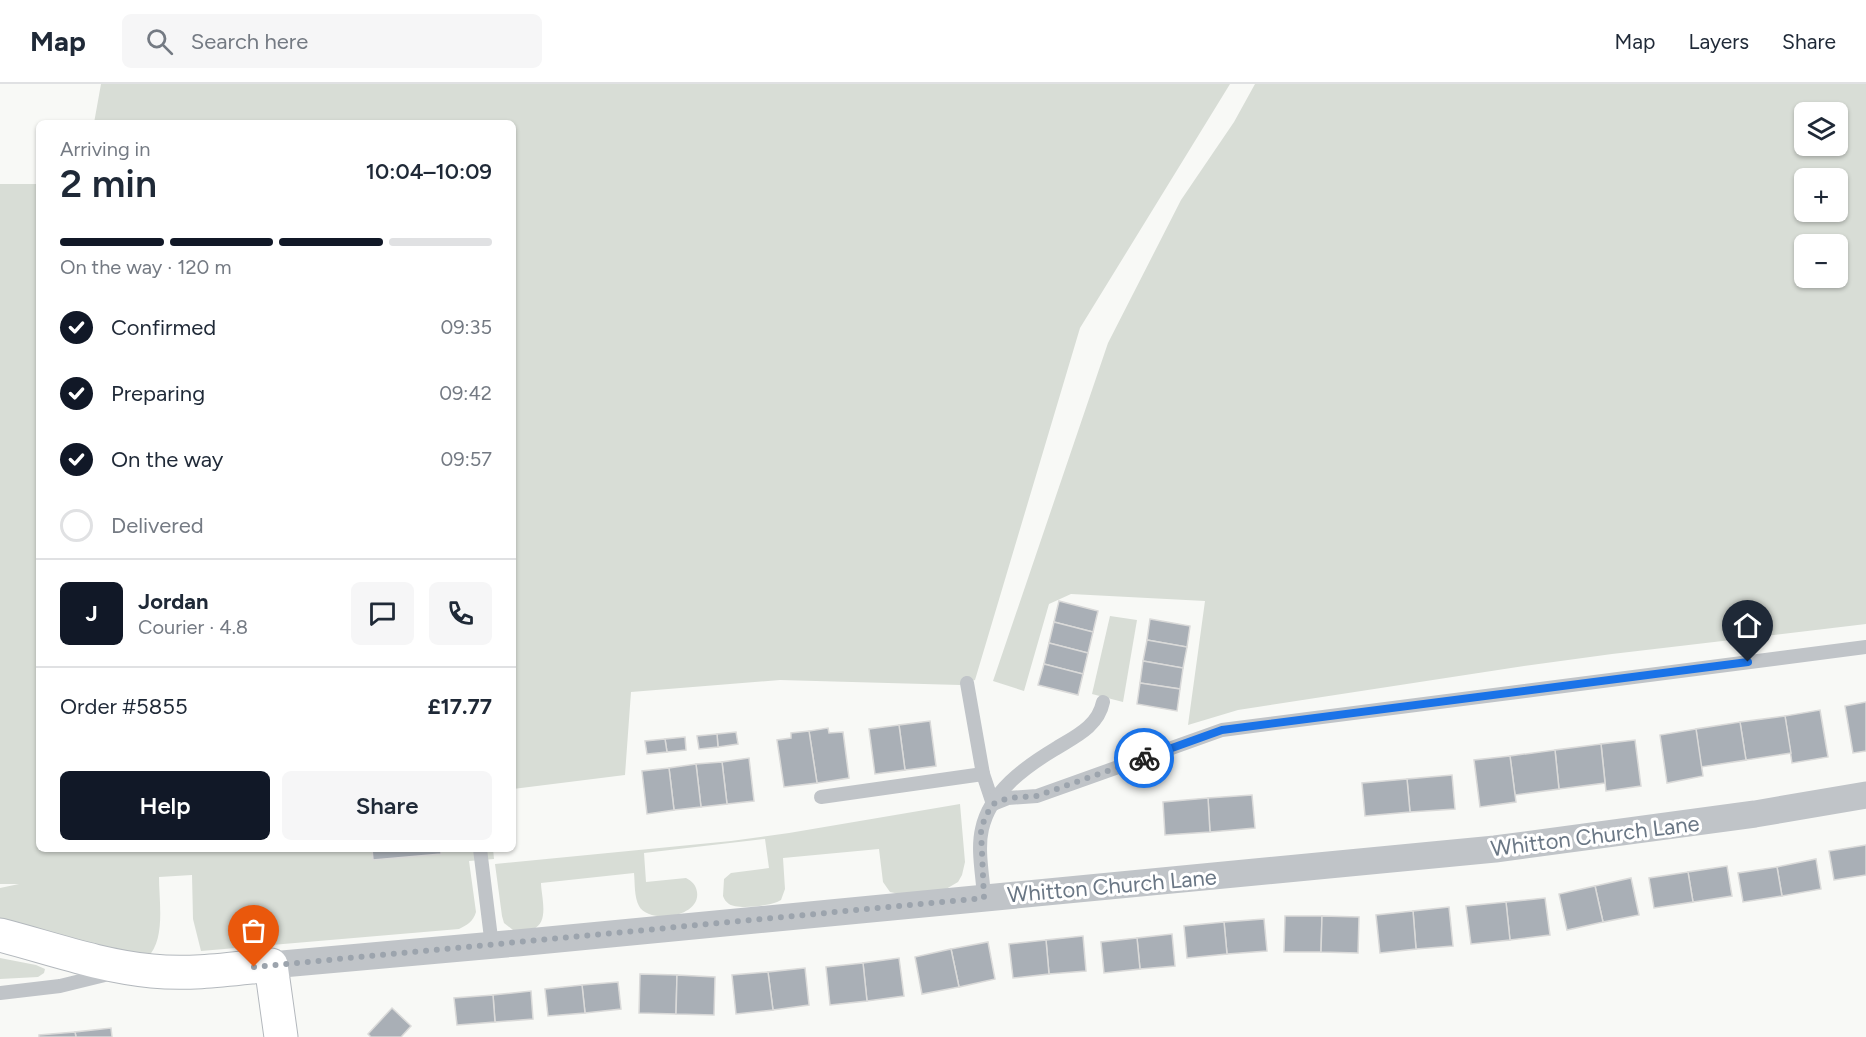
<!DOCTYPE html>
<meta charset="utf-8">
<style>
body{margin:0;font-family:Figtree,sans-serif;background:#f6f6f7;color:#1f2937;height:100vh;display:flex;flex-direction:column;font-size:22px;white-space:nowrap}
*{box-sizing:border-box;margin:0}
p{font-size:20px;color:#747a83}
.icon{flex:none;width:33px;height:33px;fill:none;stroke:currentColor;stroke-width:2;stroke-linecap:round;stroke-linejoin:round}
.map{position:relative;flex:1;overflow:hidden}
.sheet{position:absolute;left:36px;top:36px;width:480px;height:732px;display:flex;flex-direction:column;background:#fff;border-radius:9px;box-shadow:0 2px 4px #0004}
.sheet>*{flex:none}
.tools{position:absolute;left:1794px;top:18px;display:grid;gap:12px}
.tools a{display:grid;place-items:center;width:54px;height:54px;border-radius:9px;background:#fff;box-shadow:0 2px 4px #0004;font-size:30px}
.pin{position:absolute;display:grid;place-items:center;width:51px;height:51px;color:#fff;margin:-62px -26px;border-radius:50% 50% 50% 0;rotate:-45deg;box-shadow:0 0 6px #0007}
.pin .icon{rotate:45deg}
.courier{position:absolute;display:grid;place-items:center;width:60px;height:60px;margin:-30px;border:4px solid #1a73e8;border-radius:50%;background:#fff;color:#222;box-shadow:0 2px 8px #0007}
.summary em{font-style:normal;font-weight:600}
.summary div{display:flex;flex-direction:column-reverse}
.summary{display:flex;align-items:center;justify-content:space-between;height:102px;padding:0 24px}
h1{font-size:39px;font-weight:600;line-height:45px}
.bar{display:grid;grid-template-columns:repeat(4,1fr);gap:9px 6px;align-content:center;height:72px;padding:0 24px}
.bar i{height:8px;border-radius:4px;background:#e0e1e3}
.bar .selected{background:#111827}
.bar p{grid-column:span 4}
.line{display:flex;align-items:center;gap:15px;padding:0 24px;border-top:2px solid #e0e1e3}
.line div{flex:1}
.round{display:grid;place-items:center;flex:none;width:63px;height:63px;border-radius:9px;background:#f6f6f7}
ol{padding:0 24px;list-style:none}
li{display:flex;align-items:center;gap:18px;height:66px}
li p{margin-inline-start:auto}
li .icon{padding:6px;border-radius:50%;background:#111827;color:#fff;stroke-width:4}
li:last-child{color:#747a83}
li i{width:33px;height:33px;border:3px solid #e0e1e3;border-radius:50%}
.action{display:flex;gap:12px;margin-top:auto;padding:12px 24px}
.action a{flex:1;height:69px;border-radius:9px;background:#111827;color:#fff;font-size:24px;font-weight:600;line-height:69px;text-align:center}
.action a+a{background:#f6f6f7;color:#1f2937}
header{display:flex;align-items:center;gap:36px;box-sizing:border-box;height:84px;padding:0 30px;background:#fff;border-bottom:2px solid #e0e1e3}
header strong{font-size:28px}
nav{display:flex;gap:33px;margin-inline-start:auto;font-size:21px}
.search{width:420px;height:54px;background:#f6f6f7;display:flex;align-items:center;gap:15px;box-sizing:border-box;padding:0 21px;border-radius:9px;color:#747a83;font-size:22px}
.map>svg:first-child{display:block}
.green{fill:#d8ddd6;fill-rule:evenodd}
.building{fill:#a9afb6;stroke:#dadad9;stroke-width:1.5}
.lines{fill:none;stroke-linecap:round;stroke-linejoin:round}
.secondary-casing{stroke:#b3b8bd;stroke-width:35}
.lane{stroke:#c0c4c8;stroke-width:14}
.street{stroke:#c0c4c8;stroke-width:27}
.secondary{stroke:#fff;stroke-width:33}
.done{stroke:#9ca4ad;stroke-width:6;stroke-dasharray:0 10.8}
.route{stroke:#1a73e8;stroke-width:8}
.labels{text-anchor:middle;dominant-baseline:central;stroke-width:6;stroke-linejoin:round;paint-order:stroke}
.street-label{font-size:22px;fill:#6a7785;stroke:#fff}
</style>
<header>
<strong>Map</strong>
<div class="search"><svg class="icon" aria-label="search" viewBox="0 0 24 24"><circle cx="10" cy="10" r="6"/><path d="M15 15l6 6"/></svg>Search here</div>
<nav><a>Map</a><a>Layers</a><a>Share</a></nav>
</header>
<div class="map">
<svg width="1866" height="953" viewBox="0 0 1866 953">
<rect width="100%" height="100%" fill="#f8f9f6"/>
<g class="green">
<path d="M101 0H1230L1080 244 975 596 960 601 780 596 631 608 625 691 513 705V39H94Z"/>
<path d="M1255 0H1866V540L1612 570 1524 582 1238 626 1188 641 1205 517 1071 510 1049 520 1024 607 993 597 1108 259 1181 116 1234 38ZM1804 28H1838V62H1804ZM1804 94H1838V128H1804ZM1804 160H1838V194H1804Z"/>
<path d="M0 100H39V765H493L494 775 469 777 476 828C473 838 467 841 459 845L201 867 193 835 192 791 159 793C159 818 166 856 147 874L0 839V804L19 800H0Z"/>
<path d="M1110 532 1137 536 1123 618 1092 610Z"/>
<path d="M960 720 965 778 962 791 958 798 946 805 899 810 890 808 883 798 879 765 783 774 785 805 781 816C772 822 737 826 729 820 726 818 724 815 723 812L724 795 731 789 769 784 765 755 644 769 646 798 686 794C692 797 696 801 697 808 701 834 648 840 639 822 634 813 635 799 634 789L541 799C541 811 550 839 533 845 527 847 519 846 513 846L504 839 502 832 495 780 731 757 789 749Z"/>
<path d="M0 874 36 881 45 885 44 889 38 893 0 895Z"/>
</g>
<g class="building">
<path d="M1059 517 1098 527 1093 548 1054 538Z"/>
<path d="M1150 535 1190 542 1187 563 1147 556Z"/>
<path d="M1054 538 1093 548 1088 569 1049 559Z"/>
<path d="M1147 556 1187 563 1183 584 1143 577Z"/>
<path d="M1049 559 1088 569 1083 590 1044 580Z"/>
<path d="M1143 577 1183 584 1180 605 1140 599Z"/>
<path d="M1044 580 1083 590 1078 611 1038 601Z"/>
<path d="M1140 599 1180 605 1177 627 1137 620Z"/>
<path d="M1866 618V667L1853 669 1845 622Z"/>
<path d="M1820 626 1828 673 1792 679 1785 632Z"/>
<path d="M1785 632 1791 669 1746 676 1740 638Z"/>
<path d="M930 637 936 682 905 686 899 641Z"/>
<path d="M1740 638 1746 676 1701 683 1696 645Z"/>
<path d="M899 641 905 686 875 690 869 645Z"/>
<path d="M828 644 829 649 843 648 849 694 817 699 809 647Z"/>
<path d="M1696 645 1703 692 1667 699 1660 651Z"/>
<path d="M809 647 817 699 784 703 777 656 791 654V649Z"/>
<path d="M736 648 738 660 718 663 717 650Z"/>
<path d="M717 650 718 663 699 665 697 652Z"/>
<path d="M685 653 686 666 667 668 665 655Z"/>
<path d="M665 655 667 668 647 670 645 657Z"/>
<path d="M1635 656 1641 702 1606 707 1601 660Z"/>
<path d="M1601 660 1605 699 1559 705 1555 666Z"/>
<path d="M1555 666 1559 705 1515 711 1510 672Z"/>
<path d="M1510 672 1516 718 1480 723 1474 676Z"/>
<path d="M749 674 754 717 727 720 722 678Z"/>
<path d="M722 678 727 720 701 723 696 680Z"/>
<path d="M696 680 701 723 674 726 669 684Z"/>
<path d="M669 684 674 726 647 730 642 687Z"/>
<path d="M1452 691 1455 725 1410 728 1407 695Z"/>
<path d="M1407 695 1410 728 1365 732 1362 699Z"/>
<path d="M1252 711 1255 744 1210 748 1208 714Z"/>
<path d="M1208 714 1210 748 1165 751 1163 718Z"/>
<path d="M1866 761V791L1834 796 1829 767Z"/>
<path d="M372 765H441V770L373 776Z"/>
<path d="M1816 775 1821 805 1782 812 1777 783Z"/>
<path d="M1727 782 1732 812 1693 818 1688 788Z"/>
<path d="M1777 783 1782 812 1743 818 1738 789Z"/>
<path d="M1688 788 1693 818 1654 824 1649 794Z"/>
<path d="M1631 794 1639 831 1603 838 1595 802Z"/>
<path d="M1595 802 1603 838 1567 846 1559 810Z"/>
<path d="M1545 814 1550 851 1510 856 1506 818Z"/>
<path d="M1506 818 1510 856 1471 860 1466 822Z"/>
<path d="M1449 823 1453 862 1416 865 1413 827Z"/>
<path d="M1413 827 1416 865 1380 869 1376 831Z"/>
<path d="M1285 832H1322L1321 868H1284Z"/>
<path d="M1322 832 1359 833 1358 869 1321 868Z"/>
<path d="M1264 835 1267 867 1227 870 1224 838Z"/>
<path d="M1224 838 1227 870 1187 874 1184 842Z"/>
<path d="M1172 850 1175 882 1140 885 1137 854Z"/>
<path d="M1083 852 1086 887 1049 890 1046 856Z"/>
<path d="M1137 854 1140 885 1104 889 1101 858Z"/>
<path d="M1046 856 1049 890 1013 894 1009 860Z"/>
<path d="M988 858 995 895 959 903 951 865Z"/>
<path d="M951 865 959 903 922 910 915 873Z"/>
<path d="M899 874 904 912 867 917 863 879Z"/>
<path d="M863 879 867 917 830 921 826 883Z"/>
<path d="M805 884 809 921 773 926 768 888Z"/>
<path d="M768 888 773 926 736 930 732 891Z"/>
<path d="M640 890 677 891 676 930 639 929Z"/>
<path d="M677 891 715 893 714 931 676 930Z"/>
<path d="M618 898 621 925 585 929 582 901Z"/>
<path d="M582 901 585 929 548 932 545 905Z"/>
<path d="M531 907 533 935 495 938 493 911Z"/>
<path d="M493 911 495 938 457 941 454 914Z"/>
<path d="M392 924 411 942 401 953H371L368 950Z"/>
<path d="M111 944 112 953H76L75 948Z"/>
<path d="M75 948 76 953H39V951Z"/>
</g>
<g class="lines">
<defs>
<path id="secondary" d="M0 851C50 864 100 882 152 887 191 891 231 885 271 881L281 953"/>
</defs>
<use href="#secondary" class="secondary-casing"/>
<g class="lane">
<path d="M967 599 983 690 993 720"/>
<path d="M821 713 983 690"/>
<path d="M993 720 1008 714 1037 712 1222 646 1866 563"/>
<path d="M480 765 492 862"/>
<path d="M984 814C983 792 977 766 982 745 990 708 1025 683 1055 665 1074 653 1098 643 1103 618"/>
<path d="M0 909 60 902 113 889"/>
</g>
<path class="street" d="M271 881 517 859 1495 765 1755 730 1866 711"/>
<use href="#secondary" class="secondary"/>
</g>
<g class="lines">
<path class="done" d="M254 883 984 814 981 747 985 733 993 720 1008 714 1037 712 1144 674"/>
<path class="route" d="M1144 674 1222 646 1748 578"/>
</g>
<g class="labels">
<g class="street-label">
<text transform="translate(1595 752) rotate(-7)">Whitton Church Lane</text>
<text transform="translate(1112 802) rotate(-5)">Whitton Church Lane</text>
</g>
</g>
</svg>
<div class="tools">
<a><svg class="icon" aria-label="layers" viewBox="0 0 24 24"><path d="M12 4l9 5-9 5-9-5zM3 14l9 5 9-5"/></svg></a>
<a>+</a>
<a>−</a>
</div>
<div class="pin" style="left:254px;top:883px;background:#ea580c"><svg class="icon" aria-label="bag" viewBox="0 0 24 24"><path d="M5 8h14l-1 12H6zM9 8a3 3 0 0 1 6 0"/></svg></div>
<div class="pin" style="left:1748px;top:578px;background:#1f2937"><svg class="icon" aria-label="home" viewBox="0 0 24 24"><path d="M3 11l9-7 9 7M6 9v11h12V9"/></svg></div>
<div class="courier" style="left:1144px;top:674px"><svg class="icon" aria-label="bike" viewBox="0 0 24 24"><circle cx="6" cy="16" r="4"/><circle cx="18" cy="16" r="4"/><path d="M6 16l4-8h5l3 8M10 8l3 8H6M13 5h3"/></svg></div>
<section class="sheet">
<div class="summary"><div><h1>2 min</h1><p>Arriving in</p></div><em>10:04–10:09</em></div>
<div class="bar"><i class="selected"></i><i class="selected"></i><i class="selected"></i><i></i><p>On the way · 120 m</p></div>
<ol>
<li><svg class="icon" aria-label="check" viewBox="0 0 24 24"><path d="M5 12l5 5 9-10"/></svg>Confirmed<p>09:35</p></li>
<li><svg class="icon" aria-label="check" viewBox="0 0 24 24"><path d="M5 12l5 5 9-10"/></svg>Preparing<p>09:42</p></li>
<li><svg class="icon" aria-label="check" viewBox="0 0 24 24"><path d="M5 12l5 5 9-10"/></svg>On the way<p>09:57</p></li>
<li><i></i>Delivered</li>
</ol>
<div class="line" style="height:108px"><b class="round" style="background:#111827;color:#fff">J</b><div><b>Jordan</b><p>Courier · 4.8</p></div><a class="round"><svg class="icon" aria-label="chat" viewBox="0 0 24 24"><path d="M4 5h16v11H9l-5 4z"/></svg></a><a class="round"><svg class="icon" aria-label="phone" viewBox="0 0 24 24"><path d="M5 4h4l2 5-3 2q2 4 5 5l2-3 5 2v4C11 20 4 13 5 4z"/></svg></a></div>
<div class="line" style="height:78px"><div>Order #5855</div><b>£17.77</b></div>
<div class="action"><a>Help</a><a>Share</a></div>
</section>
</div>
